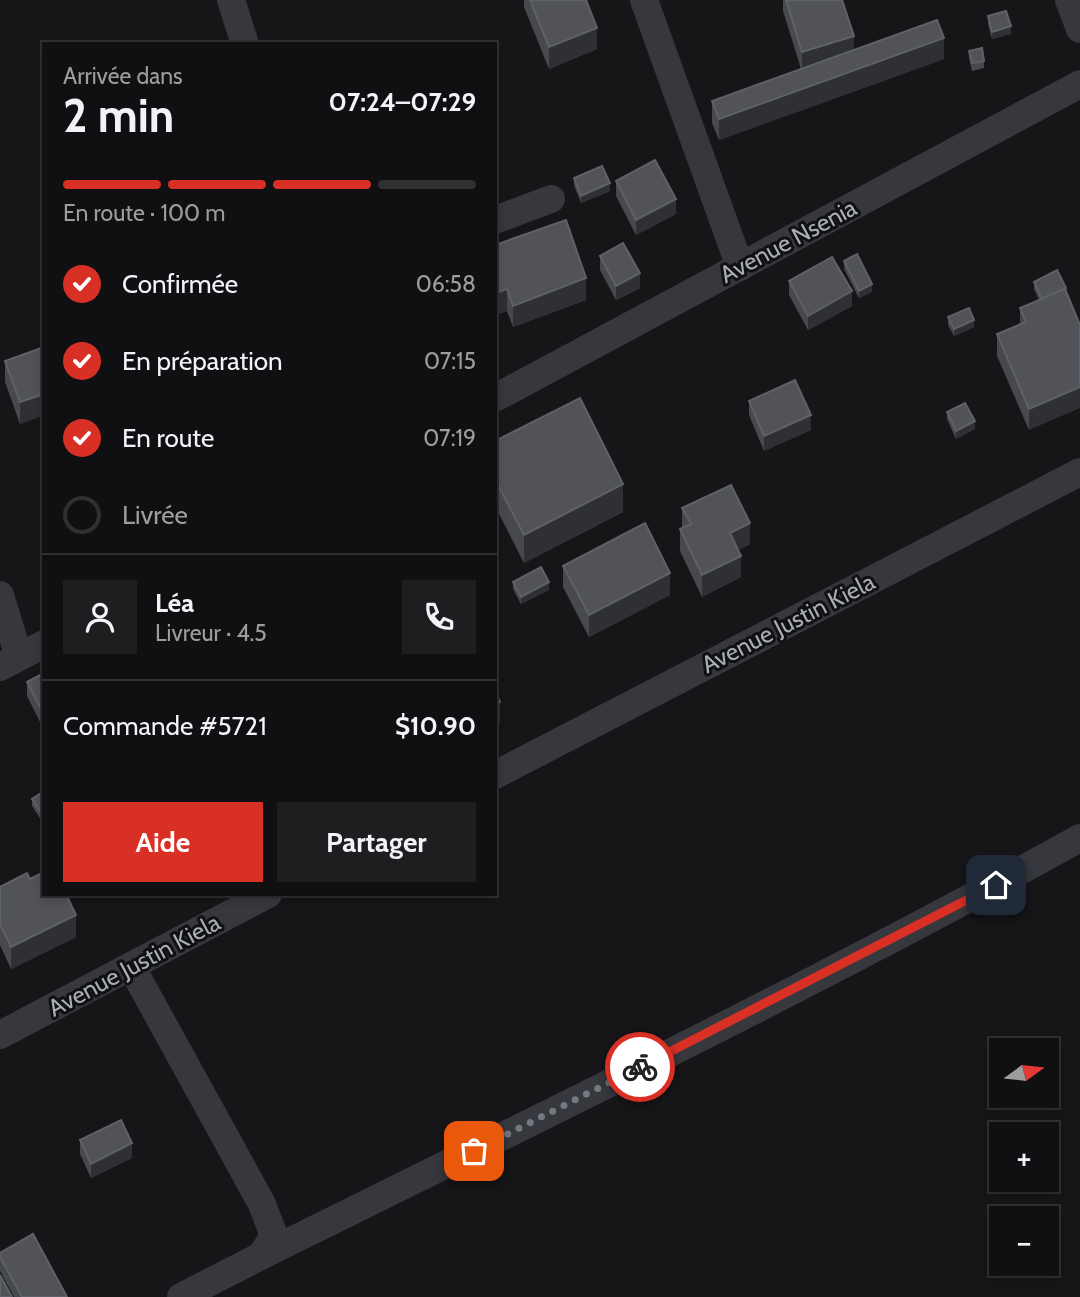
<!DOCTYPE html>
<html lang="fr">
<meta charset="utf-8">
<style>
body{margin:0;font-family:Cabin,sans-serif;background:#1e1e20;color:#f1f3f6;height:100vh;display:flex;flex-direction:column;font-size:26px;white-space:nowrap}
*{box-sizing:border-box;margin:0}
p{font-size:23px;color:#9c9d9f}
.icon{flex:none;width:38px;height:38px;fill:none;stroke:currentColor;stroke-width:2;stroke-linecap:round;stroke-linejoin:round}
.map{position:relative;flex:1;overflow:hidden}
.drawer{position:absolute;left:42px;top:42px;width:455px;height:854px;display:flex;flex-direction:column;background:#101012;border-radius:0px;box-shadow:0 4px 10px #0003,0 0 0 2px #303032}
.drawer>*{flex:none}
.needle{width:46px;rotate:75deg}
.fabs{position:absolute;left:989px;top:1038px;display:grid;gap:14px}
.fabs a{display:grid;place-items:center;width:70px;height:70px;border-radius:0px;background:#101012;box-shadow:0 4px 10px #0003,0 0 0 2px #303032;font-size:35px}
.pin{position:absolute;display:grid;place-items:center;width:60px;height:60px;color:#fff;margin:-30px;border-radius:14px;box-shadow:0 4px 10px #0006}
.courier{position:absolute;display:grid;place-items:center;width:70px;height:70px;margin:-35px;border:5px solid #d93025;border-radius:50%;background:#fff;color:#222;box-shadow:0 2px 9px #0007}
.summary em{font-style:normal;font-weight:700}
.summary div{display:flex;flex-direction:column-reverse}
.summary{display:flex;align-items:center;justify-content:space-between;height:119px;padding:0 21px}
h1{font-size:46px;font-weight:700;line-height:52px}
.bar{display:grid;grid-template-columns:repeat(4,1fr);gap:10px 7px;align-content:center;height:84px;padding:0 21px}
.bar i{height:9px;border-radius:5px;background:#303032}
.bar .on{background:#d93025}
.bar p{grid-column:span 4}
.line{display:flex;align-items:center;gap:18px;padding:0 21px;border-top:2px solid #303032}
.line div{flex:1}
.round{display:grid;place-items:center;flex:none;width:74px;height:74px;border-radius:0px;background:#1e1e20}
ol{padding:0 21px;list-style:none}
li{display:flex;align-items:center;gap:21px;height:77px}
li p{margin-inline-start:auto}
li .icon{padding:7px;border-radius:50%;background:#d93025;color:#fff;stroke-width:4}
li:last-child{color:#9c9d9f}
li i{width:38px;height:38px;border:4px solid #303032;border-radius:50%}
.action{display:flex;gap:14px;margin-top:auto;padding:14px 21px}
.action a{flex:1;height:80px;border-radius:0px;background:#d93025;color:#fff;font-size:28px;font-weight:700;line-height:80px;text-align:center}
.action a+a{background:#1e1e20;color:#f1f3f6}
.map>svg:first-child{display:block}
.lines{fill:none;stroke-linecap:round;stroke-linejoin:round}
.minor{stroke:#37383d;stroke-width:28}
.wall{fill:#47494d}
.shaded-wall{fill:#2f3033}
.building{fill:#525359;stroke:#5f6168;stroke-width:2}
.done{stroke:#757880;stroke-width:7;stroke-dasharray:0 12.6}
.route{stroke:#d93025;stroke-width:9}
.labels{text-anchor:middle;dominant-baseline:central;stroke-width:6;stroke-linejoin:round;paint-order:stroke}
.street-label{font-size:24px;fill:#a8adb8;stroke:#111113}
</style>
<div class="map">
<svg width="1080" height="1297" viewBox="0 0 1080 1297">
<rect width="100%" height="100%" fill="#161618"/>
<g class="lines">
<g class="minor">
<path d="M231 0 245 44"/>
<path d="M644 0 740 267"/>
<path d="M1069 0 1080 29"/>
<path d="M495 220 551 199"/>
<path d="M495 398 1080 84"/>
<path d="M0 595 19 657"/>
<path d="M0 667 44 644"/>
<path d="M495 775 1080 472"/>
<path d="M131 966 262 1204 274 1236 261 1256 181 1297"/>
<path d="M0 1035 268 894"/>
<path d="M261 1256C535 1120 812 986 1080 838"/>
</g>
</g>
<g class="wall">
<path d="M524 0H586L597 49 549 69 524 7Z"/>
<path d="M783 0H842L854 50 944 59 719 140 712 123V101L801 69 783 11Z"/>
<path d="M988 16 1011 34 992 39 988 24Z"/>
<path d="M969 51 984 61V68L972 71 969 58Z"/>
<path d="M574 178 610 191 581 203 574 185Z"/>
<path d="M616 181 676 214 636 235 616 196Z"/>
<path d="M495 245 586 300 513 327 507 311 495 315Z"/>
<path d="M600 256 640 288 616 300 600 270Z"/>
<path d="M844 261 872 292 859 298 844 269Z"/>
<path d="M1057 270 1029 430 997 356V334L1020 324V308L1039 300 1034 289V282Z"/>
<path d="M789 281 852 306 808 330 789 295Z"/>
<path d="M948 317 974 327 954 336 948 325Z"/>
<path d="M44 347V415L20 424 5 382V361Z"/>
<path d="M749 401 811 430 764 451 749 415Z"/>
<path d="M947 412 975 429 956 439 947 419Z"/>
<path d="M495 441 623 512 524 563 495 506Z"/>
<path d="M682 508 750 544 738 550 741 577 702 597 680 551V529L682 528Z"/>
<path d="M563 566 670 595 589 637 563 587Z"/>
<path d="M513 582 549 590 521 604 513 589Z"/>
<path d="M44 673V730L27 696V682Z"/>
<path d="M44 791V822L43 823 32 806V799Z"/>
<path d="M30 879 76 937 11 969 0 945V887Z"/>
<path d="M80 1140 132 1158 91 1178 80 1154Z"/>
<path d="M0 1253 67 1297H14L0 1271Z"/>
</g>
<g class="shaded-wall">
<path d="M1011 26V34L992 39V32Z"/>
<path d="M597 28V49L549 69V47Z"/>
<path d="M854 36V58L802 73V52Z"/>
<path d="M944 38V59L719 140V119Z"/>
<path d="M610 183V191L581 203V196Z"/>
<path d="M676 199V214L636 235V220Z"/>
<path d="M640 273V288L616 300V286Z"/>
<path d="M586 278V300L513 327V306Z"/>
<path d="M872 284V292L859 298V291Z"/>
<path d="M507 289V311L495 315V293Z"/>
<path d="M852 291V306L808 330V316Z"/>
<path d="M974 320V327L954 336V329Z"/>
<path d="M1080 387V408L1029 430V409Z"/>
<path d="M44 394V415L20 424V402Z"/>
<path d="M811 415V430L764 451V436Z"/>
<path d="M975 421V429L956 439V431Z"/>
<path d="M623 484V512L524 563V535Z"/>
<path d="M750 523V544L730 554V533Z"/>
<path d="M741 556V577L702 597V575Z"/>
<path d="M670 573V595L589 637V615Z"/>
<path d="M549 582V590L521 604V597Z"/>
<path d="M500 702V723L495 726V704Z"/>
<path d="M76 915V937L11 969V947Z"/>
<path d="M132 1143V1158L91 1178V1164Z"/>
</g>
<g class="building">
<path d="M530 0H586L597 28 549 47Z"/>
<path d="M786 0H842L854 36 802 52Z"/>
<path d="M1006 11 1011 26 992 32 988 16Z"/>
<path d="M937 20 944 38 719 119 712 101Z"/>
<path d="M982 48 984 61 972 63 969 51Z"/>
<path d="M655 160 676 199 636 220 616 181Z"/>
<path d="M602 166 610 183 581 196 574 178Z"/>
<path d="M566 220 586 278 513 306 507 289 495 293V259H497L495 254V245Z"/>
<path d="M623 243 640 273 616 286 600 256Z"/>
<path d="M857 254 872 284 859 291 844 261Z"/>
<path d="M832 257 852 291 808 316 789 281Z"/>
<path d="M1057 270 1066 288 1042 299 1034 282Z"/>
<path d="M1065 289 1080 325V387L1029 409 997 334 1026 322 1020 308Z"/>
<path d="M969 308 974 320 954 329 948 317Z"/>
<path d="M44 347V394L20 402 5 361Z"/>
<path d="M795 380 811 415 764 436 749 401Z"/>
<path d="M580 398 623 484 524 535 495 479V441Z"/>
<path d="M965 403 975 421 956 431 947 412Z"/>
<path d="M731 485 750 523 730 533 741 556 702 575 680 529 691 524 682 508Z"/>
<path d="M645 523 670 573 589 615 563 566Z"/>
<path d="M541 567 549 582 521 597 513 582Z"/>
<path d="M44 673V715L27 682Z"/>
<path d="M495 692 500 702 495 704Z"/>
<path d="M44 791V815L43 816 32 799Z"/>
<path d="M44 872V894H66L76 915 11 947 0 924V887L27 873 30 879Z"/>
<path d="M121 1120 132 1143 91 1164 80 1140Z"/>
<path d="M33 1234 67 1297H22L0 1257V1253Z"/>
<path d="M0 1275 12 1297H0Z"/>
</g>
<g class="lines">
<path class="done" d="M474 1151 640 1067"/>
<path class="route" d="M640 1067 996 885"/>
</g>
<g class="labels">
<g class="street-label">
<text transform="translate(788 241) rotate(-28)">Avenue Nsenia</text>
<text transform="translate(788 623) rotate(-27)">Avenue Justin Kiela</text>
<text transform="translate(134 965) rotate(-28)">Avenue Justin Kiela</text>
</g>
</g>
</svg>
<div class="fabs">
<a><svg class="needle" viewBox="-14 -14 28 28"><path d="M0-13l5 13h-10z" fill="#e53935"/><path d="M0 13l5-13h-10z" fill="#9c9d9f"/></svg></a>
<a>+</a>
<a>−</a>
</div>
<div class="pin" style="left:474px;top:1151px;background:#ea580c"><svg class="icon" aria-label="bag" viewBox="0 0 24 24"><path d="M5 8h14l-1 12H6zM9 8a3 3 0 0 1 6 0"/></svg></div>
<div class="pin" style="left:996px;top:885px;background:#1f2937"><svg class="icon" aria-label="home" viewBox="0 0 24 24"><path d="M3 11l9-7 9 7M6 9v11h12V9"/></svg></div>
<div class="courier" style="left:640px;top:1067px"><svg class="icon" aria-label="bike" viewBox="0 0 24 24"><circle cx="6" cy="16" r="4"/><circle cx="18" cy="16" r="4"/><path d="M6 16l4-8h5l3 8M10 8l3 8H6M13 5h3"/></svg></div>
<section class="drawer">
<div class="summary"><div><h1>2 min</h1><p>Arrivée dans</p></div><em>07:24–07:29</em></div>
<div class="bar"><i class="on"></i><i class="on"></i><i class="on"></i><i></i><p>En route · 100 m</p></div>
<ol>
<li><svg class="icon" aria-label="check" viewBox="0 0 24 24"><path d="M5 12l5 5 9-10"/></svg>Confirmée<p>06:58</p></li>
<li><svg class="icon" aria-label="check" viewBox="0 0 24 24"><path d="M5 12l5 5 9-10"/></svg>En préparation<p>07:15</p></li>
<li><svg class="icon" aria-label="check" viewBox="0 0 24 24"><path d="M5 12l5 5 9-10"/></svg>En route<p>07:19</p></li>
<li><i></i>Livrée</li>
</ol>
<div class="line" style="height:126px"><a class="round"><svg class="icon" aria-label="person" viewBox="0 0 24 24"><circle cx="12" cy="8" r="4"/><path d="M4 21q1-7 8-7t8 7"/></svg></a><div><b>Léa</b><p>Livreur · 4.5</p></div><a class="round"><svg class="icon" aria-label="phone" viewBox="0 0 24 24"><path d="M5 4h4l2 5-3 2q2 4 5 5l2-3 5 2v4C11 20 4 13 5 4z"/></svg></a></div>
<div class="line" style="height:91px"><div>Commande #5721</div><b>$10.90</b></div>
<div class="action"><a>Aide</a><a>Partager</a></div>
</section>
</div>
